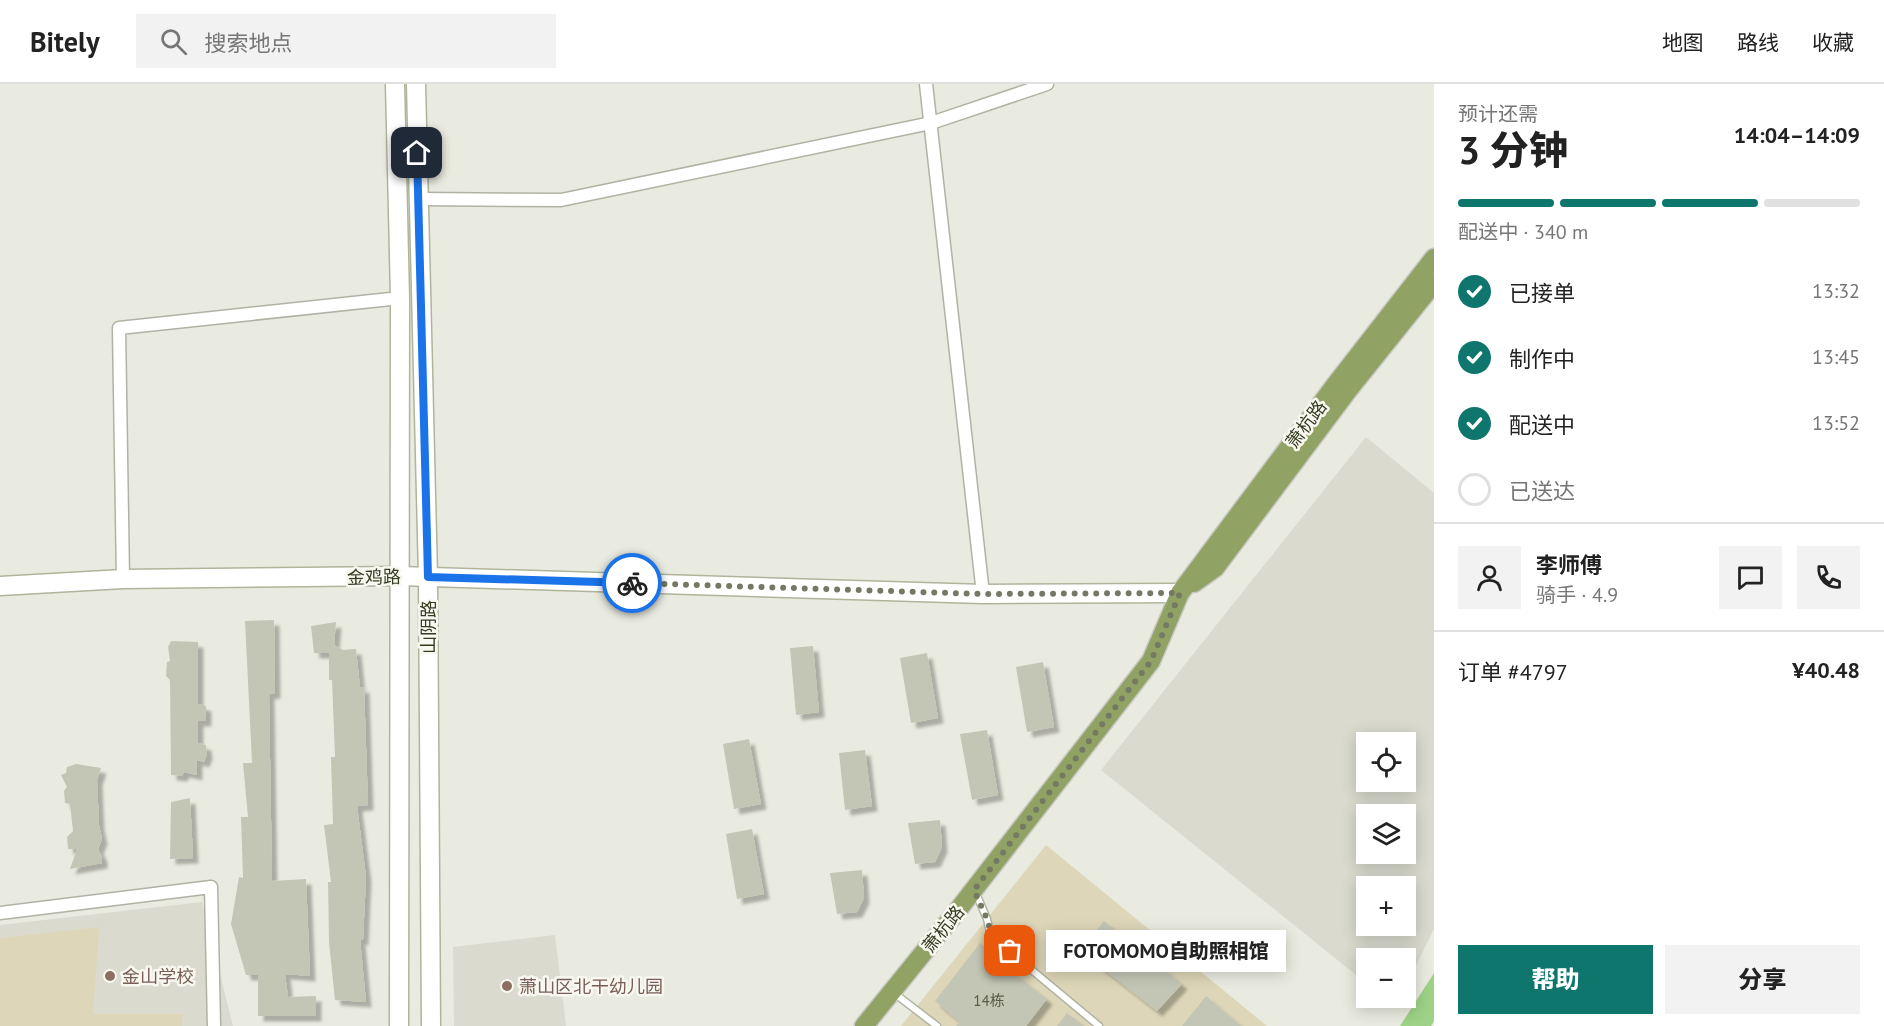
<!DOCTYPE html>
<html lang="zh">
<meta charset="utf-8">
<style>
body{margin:0;font-family:"PT Sans","Noto Sans SC",sans-serif;background:#f2f2f2;color:#222;height:100vh;display:flex;flex-direction:column;font-size:22px;white-space:nowrap}
*{box-sizing:border-box;margin:0}
p{font-size:20px;color:#767676}
.icon{flex:none;width:33px;height:33px;fill:none;stroke:currentColor;stroke-width:2;stroke-linecap:round;stroke-linejoin:round}
.map{position:relative;flex:1;overflow:hidden}
.drawer{display:flex;flex-direction:column;background:#fff;width:450px}
.drawer>*{flex:none}
.fabs{position:absolute;left:1356px;top:648px;display:grid;gap:12px}
.fabs a{display:grid;place-items:center;width:60px;height:60px;border-radius:0px;background:#fff;box-shadow:0 3px 15px #0003;font-size:30px}
.pin{position:absolute;display:grid;place-items:center;width:51px;height:51px;color:#fff;margin:-26px;border-radius:12px;box-shadow:0 3px 9px #0006}
.courier{position:absolute;display:grid;place-items:center;width:60px;height:60px;margin:-30px;border:4px solid #1a73e8;border-radius:50%;background:#fff;color:#222;box-shadow:0 2px 8px #0007}
.bubble{position:absolute;height:42px;border-radius:0px;background:#fff;box-shadow:0 3px 15px #0003;font-size:20px;font-weight:800;line-height:42px;text-align:center}
.overview em{font-style:normal;font-weight:800}
.overview div{display:flex;flex-direction:column-reverse}
.overview{display:flex;align-items:center;justify-content:space-between;height:102px;padding:0 24px}
h1{font-size:39px;font-weight:800;line-height:45px}
.bar{display:grid;grid-template-columns:repeat(4,1fr);gap:9px 6px;align-content:center;height:72px;padding:0 24px}
.bar i{height:8px;border-radius:4px;background:#e0e0e0}
.bar .on{background:#0f766e}
.bar p{grid-column:span 4}
.line{display:flex;align-items:center;gap:15px;padding:0 24px;border-top:2px solid #e0e0e0}
.line div{flex:1}
.round{display:grid;place-items:center;flex:none;width:63px;height:63px;border-radius:0px;background:#f2f2f2}
ol{padding:0 24px;list-style:none}
li{display:flex;align-items:center;gap:18px;height:66px}
li p{margin-inline-start:auto}
li .icon{padding:6px;border-radius:50%;background:#0f766e;color:#fff;stroke-width:4}
li:last-child{color:#767676}
li i{width:33px;height:33px;border:3px solid #e0e0e0;border-radius:50%}
.cta{display:flex;gap:12px;margin-top:auto;padding:12px 24px}
.cta a{flex:1;height:69px;border-radius:0px;background:#0f766e;color:#fff;font-size:24px;font-weight:800;line-height:69px;text-align:center}
.cta a+a{background:#f2f2f2;color:#222}
header{display:flex;align-items:center;gap:36px;box-sizing:border-box;height:84px;padding:0 30px;background:#fff;border-bottom:2px solid #e0e0e0}
header strong{font-size:28px}
nav{display:flex;gap:33px;margin-inline-start:auto;font-size:21px}
.search{width:420px;height:54px;background:#f2f2f2;display:flex;align-items:center;gap:15px;box-sizing:border-box;padding:0 21px;border-radius:0px;color:#767676;font-size:22px}
main{display:flex;flex:1;min-height:0}
.map>svg:first-child{display:block}
.built{fill:#dadbce;fill-rule:evenodd}
.green{fill:#ddd6b8}
.water{fill:#9dd287}
.building{fill:#c4c6b5;filter:url(#shadow)}
.lines{fill:none;stroke-linecap:round;stroke-linejoin:round}
.service-casing{stroke:#b0b3a3;stroke-width:9}
.minor-casing{stroke:#b0b3a3;stroke-width:15}
.secondary-casing{stroke:#afb49b;stroke-width:21}
.primary-casing{stroke:#c6c8c1;stroke-width:21}
.service{stroke:#fff;stroke-width:6}
.minor{stroke:#fff;stroke-width:12}
.secondary{stroke:#fff;stroke-width:18}
.primary{stroke:#90a264;stroke-width:18}
.done{stroke:#747963;stroke-width:6;stroke-dasharray:0 10.8}
.route{stroke:#1a73e8;stroke-width:8}
.education-dot{fill:#8d6e63;stroke:#f8f8f1;stroke-width:2}
.labels{text-anchor:middle;dominant-baseline:central;stroke-width:5;stroke-linejoin:round;paint-order:stroke}
.number-label{font-size:15px;fill:#585e45}
.street-label{font-size:18px;fill:#343c20;stroke:#f8f8f1}
.education-label{font-size:18px;fill:#785e54;stroke:#f8f8f1;text-anchor:start}
</style>
<header>
<strong>Bitely</strong>
<div class="search"><svg class="icon" aria-label="search" viewBox="0 0 24 24"><circle cx="10" cy="10" r="6"/><path d="M15 15l6 6"/></svg>搜索地点</div>
<nav><a>地图</a><a>路线</a><a>收藏</a></nav>
</header>
<main>
<div class="map">
<svg width="1434" height="942" viewBox="0 0 1434 942">
<defs>
<filter id="shadow"><feDropShadow dx="5.5" dy="5.5" stdDeviation="1.5" flood-color="#0004"/></filter>
</defs>
<rect width="100%" height="100%" fill="#eaebe0"/>
<g class="built">
<path d="M1366 353 1434 409V845L1406 902V874H1366V899L1101 686ZM1406 658V698H1366V658ZM1406 730V770H1366V730ZM1366 802H1406V842H1366Z"/>
<path d="M202 818 233 942H0V841Z"/>
<path d="M555 851 566 942H454L453 863Z"/>
</g>
<g class="green">
<path d="M1046 761 1267 942H901Z"/>
<path d="M99 843 93 930H183L182 942H0V854Z"/>
</g>
<path class="water" d="M1434 889V937L1431 942H1400Z"/>
<g class="building">
<path d="M274 536 275 609 269 610 272 797 306 795 310 892 285 890 288 913 316 912V932H258V891H246L231 840 239 793 243 794 241 733H248L243 679H252L245 537Z"/>
<path d="M336 538 334 561 343 566 356 565 360 604 364 603 368 721 357 722 366 793 363 856 360 855 366 918 335 916 329 858 328 798H331L324 741 333 740 331 673H335L332 596H329V569H314L311 542Z"/>
<path d="M171 557 198 558V620L206 622V637H198V659L206 661 207 670 204 678 197 676V691L184 688 182 692 171 691 170 596 166 592 167 578 170 577 168 563Z"/>
<path d="M813 562 819 628 796 631 790 564Z"/>
<path d="M927 569 938 634 911 639 900 574Z"/>
<path d="M1043 578 1054 643 1027 648 1016 583Z"/>
<path d="M987 646 998 711 972 716 960 650Z"/>
<path d="M749 655 761 720 734 725 723 660Z"/>
<path d="M865 666 872 722 845 726 839 669Z"/>
<path d="M76 680 101 684 97 696 99 741 102 755 98 765 102 773V779L70 785 77 765H68L67 753 73 747 70 720 65 719 64 707 67 703 61 691 66 689 67 683Z"/>
<path d="M190 714 193 774 170 775 171 718Z"/>
<path d="M940 736 942 763 935 778 915 780 908 739Z"/>
<path d="M752 745 764 810 737 815 726 750Z"/>
<path d="M862 786 864 814 857 828 837 830 830 789Z"/>
<path d="M1104 837 1182 900 1157 927 1080 867Z"/>
<path d="M980 859 995 871 993 873 1047 915 1026 942H956L960 938 935 917Z"/>
<path d="M1206 912 1241 942H1182Z"/>
<path d="M1067 929 1084 942H1057Z"/>
</g>
<g class="lines">
<defs>
<g id="service">
<path d="M975 807 987 835 991 852 1099 942"/>
<path d="M894 909 937 942"/>
</g>
<g id="minor">
<path d="M926 0 983 510"/>
<path d="M418 115 561 116 931 39 1047 0"/>
<path d="M123 495 119 244 400 214"/>
<path d="M0 829 211 803 214 942"/>
</g>
<g id="secondary">
<path d="M395 0 400 214 399 942"/>
<path d="M416 0 428 493 431 942"/>
<path d="M0 502 123 495 399 492 983 510 1180 509"/>
</g>
<g id="primary">
<path d="M1194 499 1215 484 1346 309 1434 199"/>
<path d="M864 942 958 826 1151 577 1180 509 1336 300 1434 174"/>
</g>
</defs>
<use href="#service" class="service-casing"/>
<use href="#minor" class="minor-casing"/>
<use href="#secondary" class="secondary-casing"/>
<use href="#primary" class="primary-casing"/>
<use href="#service" class="service"/>
<use href="#minor" class="minor"/>
<use href="#secondary" class="secondary"/>
<use href="#primary" class="primary"/>
</g>
<g class="lines">
<path class="done" d="M632 499 983 510 1180 509 1151 577 974 806 987 835 992 852 1010 867"/>
<path class="route" d="M417 69 428 493 632 499"/>
</g>
<g class="education-dot">
<circle cx="110" cy="892" r="6"/>
<circle cx="507" cy="902" r="6"/>
</g>
<g class="labels">
<g class="number-label">
<text x="989" y="916">14栋</text>
</g>
<g class="street-label">
<text transform="translate(1306 340) rotate(-53)">萧杭路</text>
<text transform="translate(374 493) rotate(-1)">金鸡路</text>
<text transform="translate(428 543) rotate(-90)">山阴路</text>
<text transform="translate(943 845) rotate(-51)">萧杭路</text>
</g>
<g class="education-label">
<text x="122" y="892">金山学校</text>
<text x="519" y="902">萧山区北干幼儿园</text>
</g>
</g>
</svg>
<div class="fabs">
<a><svg class="icon" aria-label="locate" viewBox="0 0 24 24"><circle cx="12" cy="12" r="6"/><path d="M12 2v4M12 18v4M2 12h4M18 12h4"/></svg></a>
<a><svg class="icon" aria-label="layers" viewBox="0 0 24 24"><path d="M12 4l9 5-9 5-9-5zM3 14l9 5 9-5"/></svg></a>
<a>+</a>
<a>−</a>
</div>
<div class="pin" style="left:1010px;top:867px;background:#ea580c"><svg class="icon" aria-label="bag" viewBox="0 0 24 24"><path d="M5 8h14l-1 12H6zM9 8a3 3 0 0 1 6 0"/></svg></div>
<div class="pin" style="left:417px;top:69px;background:#1f2937"><svg class="icon" aria-label="home" viewBox="0 0 24 24"><path d="M3 11l9-7 9 7M6 9v11h12V9"/></svg></div>
<div class="courier" style="left:632px;top:499px"><svg class="icon" aria-label="bike" viewBox="0 0 24 24"><circle cx="6" cy="16" r="4"/><circle cx="18" cy="16" r="4"/><path d="M6 16l4-8h5l3 8M10 8l3 8H6M13 5h3"/></svg></div>
<div class="bubble" style="left:1046px;top:846px;width:240px">FOTOMOMO自助照相馆</div>
</div>
<section class="drawer">
<div class="overview"><div><h1>3 分钟</h1><p>预计还需</p></div><em>14:04–14:09</em></div>
<div class="bar"><i class="on"></i><i class="on"></i><i class="on"></i><i></i><p>配送中 · 340 m</p></div>
<ol>
<li><svg class="icon" aria-label="check" viewBox="0 0 24 24"><path d="M5 12l5 5 9-10"/></svg>已接单<p>13:32</p></li>
<li><svg class="icon" aria-label="check" viewBox="0 0 24 24"><path d="M5 12l5 5 9-10"/></svg>制作中<p>13:45</p></li>
<li><svg class="icon" aria-label="check" viewBox="0 0 24 24"><path d="M5 12l5 5 9-10"/></svg>配送中<p>13:52</p></li>
<li><i></i>已送达</li>
</ol>
<div class="line" style="height:108px"><a class="round"><svg class="icon" aria-label="person" viewBox="0 0 24 24"><circle cx="12" cy="8" r="4"/><path d="M4 21q1-7 8-7t8 7"/></svg></a><div><b>李师傅</b><p>骑手 · 4.9</p></div><a class="round"><svg class="icon" aria-label="chat" viewBox="0 0 24 24"><path d="M4 5h16v11H9l-5 4z"/></svg></a><a class="round"><svg class="icon" aria-label="phone" viewBox="0 0 24 24"><path d="M5 4h4l2 5-3 2q2 4 5 5l2-3 5 2v4C11 20 4 13 5 4z"/></svg></a></div>
<div class="line" style="height:78px"><div>订单 #4797</div><b>¥40.48</b></div>
<div class="cta"><a>帮助</a><a>分享</a></div>
</section>
</main>
